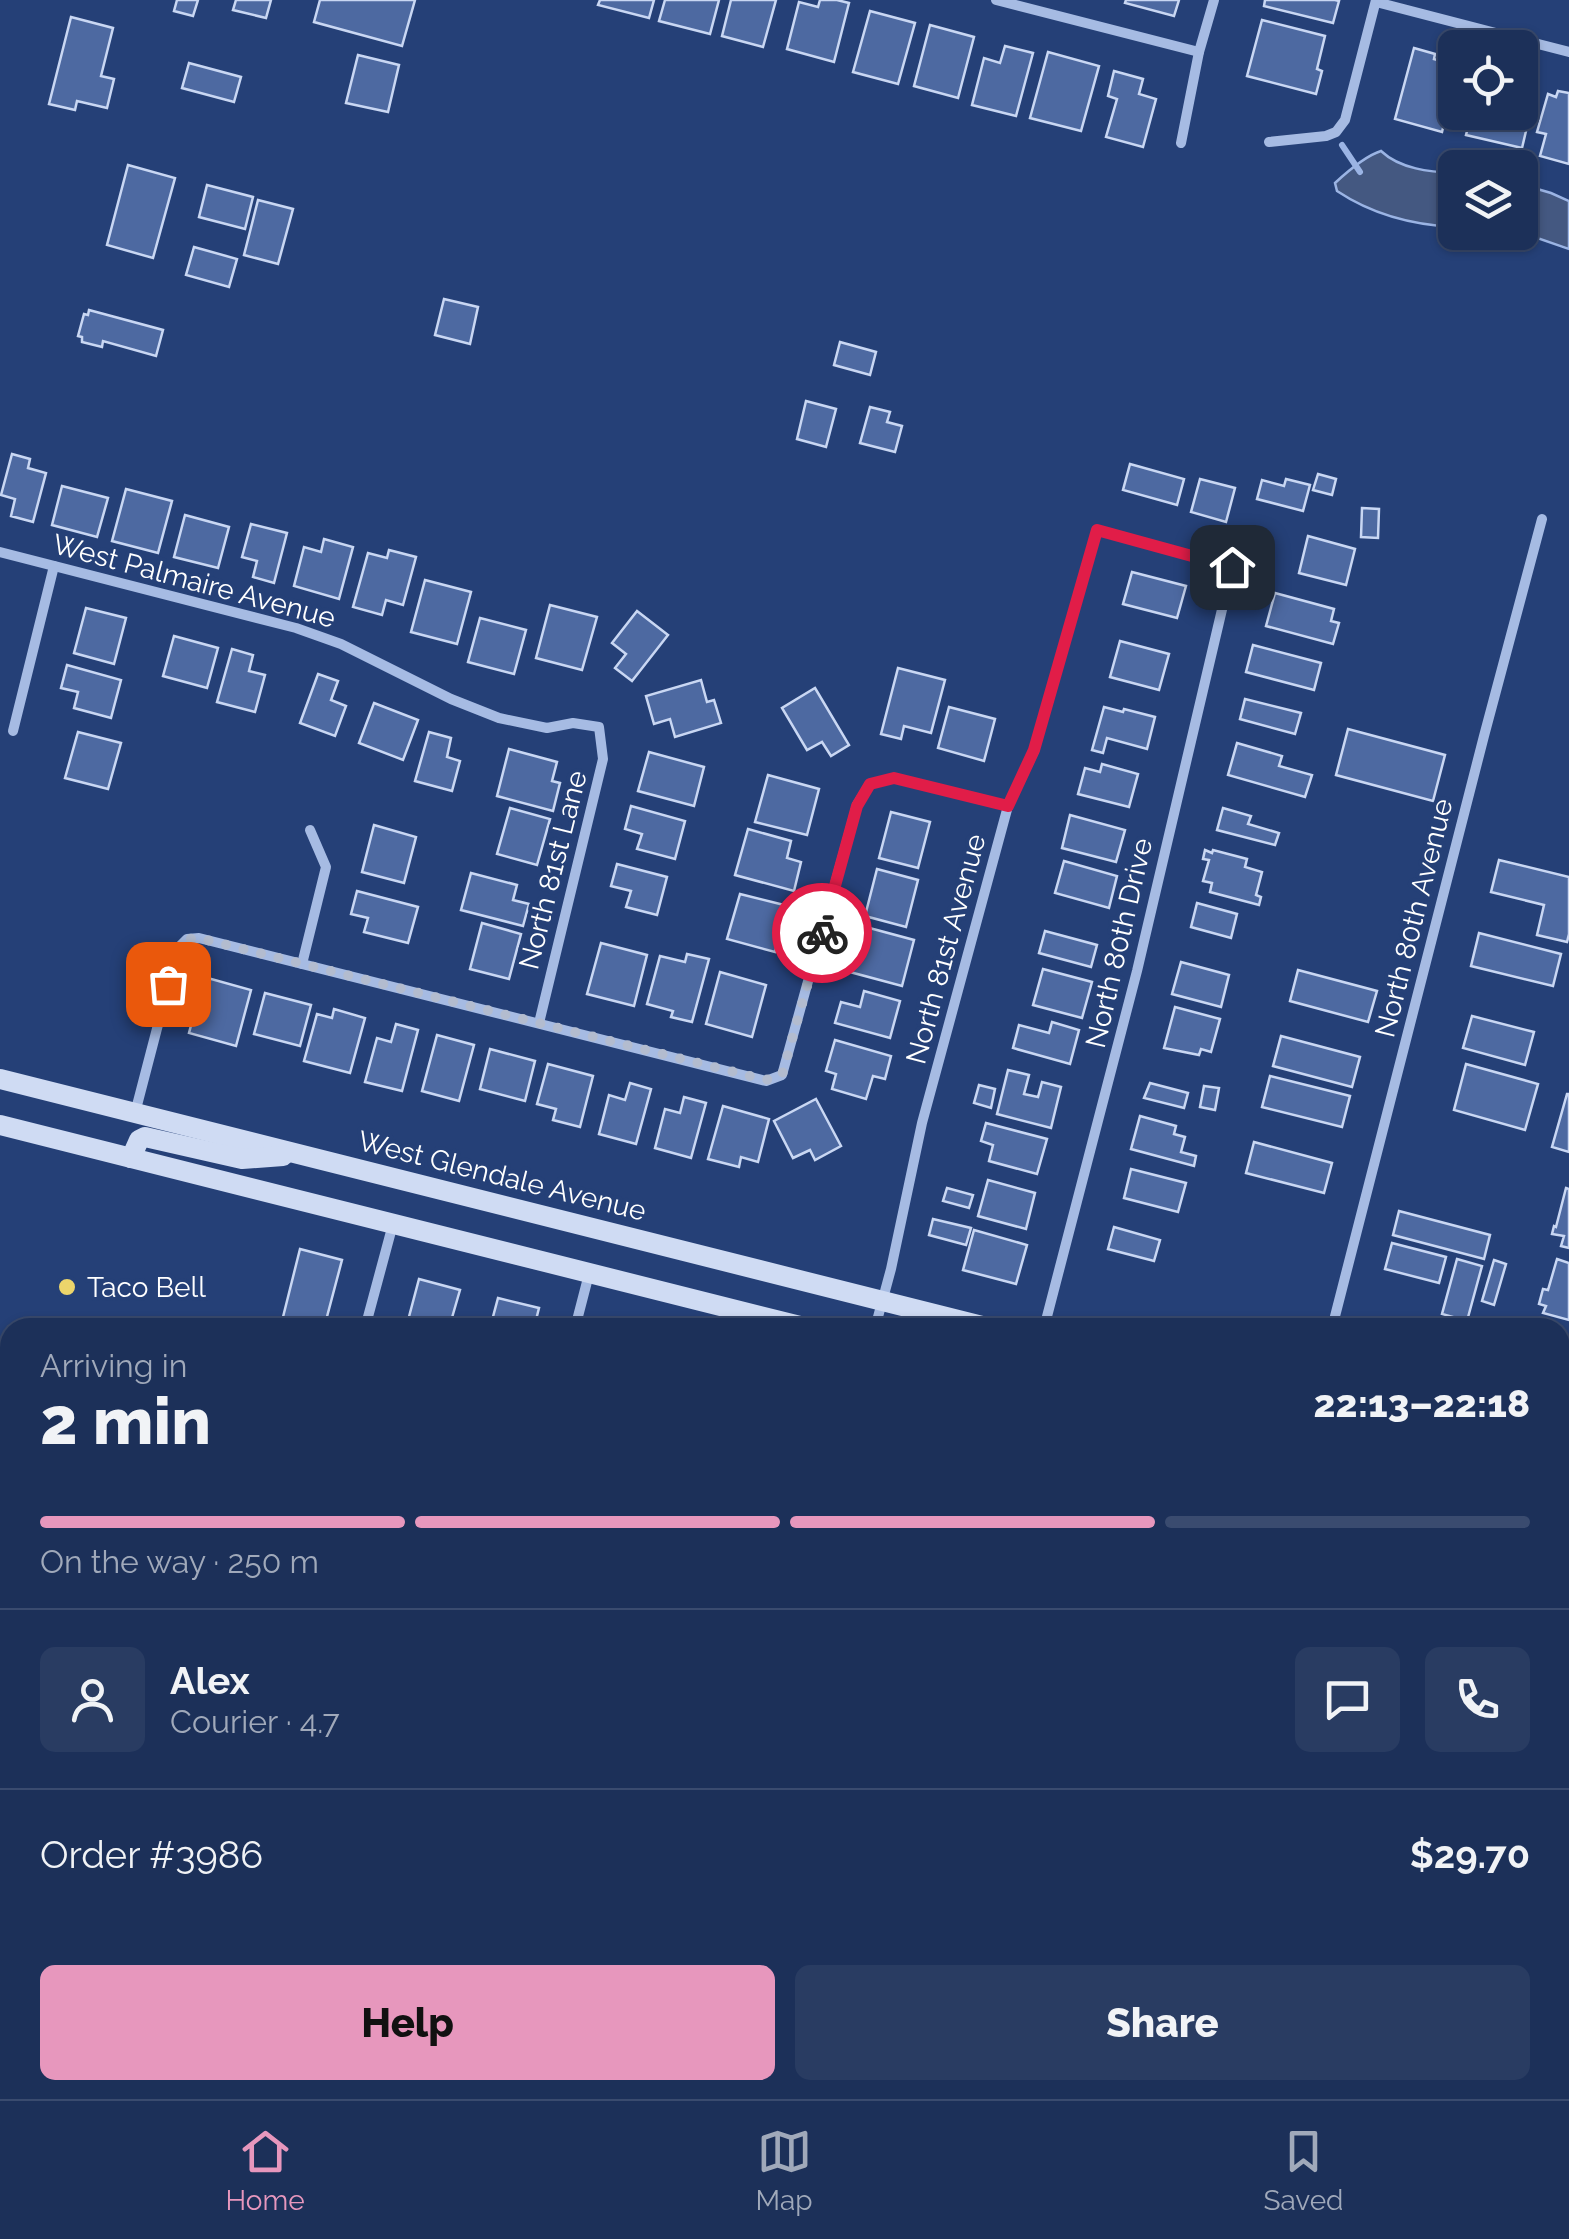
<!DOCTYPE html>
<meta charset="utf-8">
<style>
body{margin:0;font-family:Raleway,sans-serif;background:#293c62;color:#f1f3f6;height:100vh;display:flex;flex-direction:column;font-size:38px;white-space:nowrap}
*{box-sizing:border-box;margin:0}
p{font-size:32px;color:#a0a9ba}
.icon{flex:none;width:55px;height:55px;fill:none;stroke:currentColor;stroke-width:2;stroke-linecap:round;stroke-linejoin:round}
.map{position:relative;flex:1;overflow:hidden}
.sheet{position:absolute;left:0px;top:1318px;width:1570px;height:782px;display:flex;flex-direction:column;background:#1c3059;border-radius:30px 30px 0 0;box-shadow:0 2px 8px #0004,0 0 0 2px #3a4b6f}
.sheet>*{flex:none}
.fabs{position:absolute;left:1438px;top:30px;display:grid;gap:20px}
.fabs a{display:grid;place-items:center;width:100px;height:100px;border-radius:15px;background:#1c3059;box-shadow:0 2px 8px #0004,0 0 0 2px #3a4b6f;font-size:50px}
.pin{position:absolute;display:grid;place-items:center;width:85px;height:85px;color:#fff;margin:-42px;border-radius:20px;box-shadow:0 5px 15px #0006}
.courier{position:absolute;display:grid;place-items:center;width:100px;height:100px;margin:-50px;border:8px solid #e11d48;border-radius:50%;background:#fff;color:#222;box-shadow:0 2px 12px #0007}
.head em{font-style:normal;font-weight:800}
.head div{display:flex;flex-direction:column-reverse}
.head{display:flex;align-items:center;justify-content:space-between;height:170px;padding:0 40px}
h1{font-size:65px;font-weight:800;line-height:75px}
.bar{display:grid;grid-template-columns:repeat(4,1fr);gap:15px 10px;align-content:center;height:120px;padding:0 40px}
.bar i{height:12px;border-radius:8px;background:#3a4b6f}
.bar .selected{background:#e797bd}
.bar p{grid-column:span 4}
.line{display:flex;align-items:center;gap:25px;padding:0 40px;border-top:2px solid #3a4b6f}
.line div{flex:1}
.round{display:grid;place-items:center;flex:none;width:105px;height:105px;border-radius:15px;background:#293c62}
.primary-button{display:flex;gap:20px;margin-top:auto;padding:20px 40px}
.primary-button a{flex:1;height:115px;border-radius:15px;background:#e797bd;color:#111;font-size:40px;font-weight:800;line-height:115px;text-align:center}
.primary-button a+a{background:#293c62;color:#f1f3f6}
.tabs{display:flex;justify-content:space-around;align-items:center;height:140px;border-top:2px solid #3a4b6f;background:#1c3059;font-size:28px;color:#a0a9ba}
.tabs a{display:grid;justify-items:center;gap:5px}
.tabs .selected{color:#e797bd}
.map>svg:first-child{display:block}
.water{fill:#445881;stroke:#9bb4e4;stroke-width:2.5}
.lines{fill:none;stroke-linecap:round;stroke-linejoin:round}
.stream{stroke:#9bb4e4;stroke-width:6}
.building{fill:#4d69a1;stroke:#c9d7f3;stroke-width:2.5}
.minor{stroke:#a6bbe3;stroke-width:10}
.secondary{stroke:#cfdbf3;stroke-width:20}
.done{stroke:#b3bccf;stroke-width:10;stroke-dasharray:0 18}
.route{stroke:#e11d48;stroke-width:12}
.poi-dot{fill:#ecd56b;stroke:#254077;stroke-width:4}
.labels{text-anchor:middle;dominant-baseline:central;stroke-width:8;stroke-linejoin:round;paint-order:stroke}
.street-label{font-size:28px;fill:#fff;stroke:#254077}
.poi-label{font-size:28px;fill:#fff;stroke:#254077;text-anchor:start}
</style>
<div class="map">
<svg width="1569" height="2099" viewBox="0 0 1569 2099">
<rect width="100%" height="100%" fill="#254077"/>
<g class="water">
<path d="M1381 151C1400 169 1430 172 1455 173V227C1412 225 1373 215 1337 191L1335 183C1348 171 1365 156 1381 151Z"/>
<path d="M1520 184 1551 193 1569 201V249L1520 232Z"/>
</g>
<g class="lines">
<path class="stream" d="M1342 145 1360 172"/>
</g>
<g class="building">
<path d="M177 0H198L193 16 174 11Z"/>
<path d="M236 0H271L266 18 233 10Z"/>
<path d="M320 0H415L402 46 314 22Z"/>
<path d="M600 0H654L649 18 598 5Z"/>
<path d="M665 0H719L710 34 659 21Z"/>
<path d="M731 0H776L763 47 722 36Z"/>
<path d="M820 0H837L849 3 834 62 787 49 799 2 818 7Z"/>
<path d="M1126 0H1179L1174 16 1125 3Z"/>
<path d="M1265 0H1335L1339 1 1333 23 1264 6Z"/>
<path d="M870 11 915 23 898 84 853 72Z"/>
<path d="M71 17 113 28 101 76 114 79 107 108 77 101 75 110 49 104Z"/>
<path d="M1262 20 1325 36 1317 69 1322 71 1316 94 1247 76Z"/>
<path d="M930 25 974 37 958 98 914 86Z"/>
<path d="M1005 46 1033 53 1016 116 972 105 984 58 1000 63Z"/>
<path d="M1414 48 1435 54 1434 59 1455 65V110L1448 108 1442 132 1395 119Z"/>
<path d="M1048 52 1099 66 1081 131 1030 118Z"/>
<path d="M358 55 399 65 388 112 346 103Z"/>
<path d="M189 63 241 77 234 102 182 88Z"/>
<path d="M1114 71 1143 79 1139 94 1156 99 1143 147 1106 137 1117 99 1108 96Z"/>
<path d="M1520 80 1537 84 1522 148 1466 135 1472 112H1520Z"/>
<path d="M1558 91 1569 93V164L1540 156 1546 134 1537 132 1548 94 1556 97Z"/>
<path d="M128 165 175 178 153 258 107 245Z"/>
<path d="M207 185 253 197 245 229 199 217Z"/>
<path d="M258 200 293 209 278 264 244 255Z"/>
<path d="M194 247 237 259 229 287 186 275Z"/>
<path d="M444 299 478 307 470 344 435 335Z"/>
<path d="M89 310 163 330 156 356 103 341 102 347 82 342V337L78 336 84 314 88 315Z"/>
<path d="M840 342 876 352 870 375 834 365Z"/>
<path d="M806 401 836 409 826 447 797 439Z"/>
<path d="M870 407 890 412 887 422 902 426 895 452 860 443Z"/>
<path d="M12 454 30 459 28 468 46 473 33 522 11 516 15 499 1 495Z"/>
<path d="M1130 464 1184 479 1177 505 1123 490Z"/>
<path d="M1318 474 1336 479 1332 495 1313 490Z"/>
<path d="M1200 479 1235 488 1226 522 1191 512Z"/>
<path d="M1286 479 1310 485 1303 511 1257 499 1262 480 1284 486Z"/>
<path d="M62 486 108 498 97 537 52 525Z"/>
<path d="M126 489 172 501 158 553 112 541Z"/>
<path d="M1362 508 1379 509 1378 538 1361 537Z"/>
<path d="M185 515 229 527 218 568 174 557Z"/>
<path d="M251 524 287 533 274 583 253 577 257 561 242 557Z"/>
<path d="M1308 536 1355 549 1346 585 1299 573Z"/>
<path d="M324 539 353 547 339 599 294 586 304 547 321 552Z"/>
<path d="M389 550 416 557 403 605 386 600 382 615 353 607 368 553 387 558Z"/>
<path d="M1132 572 1186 586 1177 618 1123 604Z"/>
<path d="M425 580 471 592 457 644 411 632Z"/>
<path d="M1275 593 1334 609 1331 621 1339 623 1333 644 1266 626Z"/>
<path d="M550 605 597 617 582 670 536 658Z"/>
<path d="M86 608 126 618 114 664 74 653Z"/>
<path d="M637 611 668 635 632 681 615 668 626 654 612 643Z"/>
<path d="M480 618 526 630 514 674 468 662Z"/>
<path d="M174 636 218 648 207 688 163 676Z"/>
<path d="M1120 641 1169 654 1159 690 1110 677Z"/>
<path d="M1253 645 1321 663 1314 690 1246 672Z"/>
<path d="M232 649 253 655 249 671 265 675 255 712 217 702Z"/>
<path d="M67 665 121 680 111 718 74 708 78 692 61 688Z"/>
<path d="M898 668 945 680 931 733 904 726 901 739 881 734Z"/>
<path d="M318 674 338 681 331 700 346 706 335 736 300 723Z"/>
<path d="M701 680 707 702 714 700 721 723 675 737 670 719 654 724 646 696Z"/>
<path d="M815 688 849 745 831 756 822 742 807 750 782 708Z"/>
<path d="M1245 699 1301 713 1295 734 1240 719Z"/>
<path d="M374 703 418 720 403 760 359 743Z"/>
<path d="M949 707 995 719 984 761 938 748Z"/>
<path d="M1104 707 1123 712 1124 709 1155 717 1147 749 1107 738 1103 753 1092 750Z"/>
<path d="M1348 729 1445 755 1433 801 1336 775Z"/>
<path d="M78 732 121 743 108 789 65 778Z"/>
<path d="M429 732 451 738 447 757 460 761 452 791 415 781Z"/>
<path d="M1237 743 1282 756 1279 766 1312 775 1305 797 1228 775Z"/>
<path d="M509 749 557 762 552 781 560 783 553 811 497 796Z"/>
<path d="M649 752 704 767 694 806 638 791Z"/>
<path d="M1102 764 1138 774 1129 807 1078 794 1085 768 1100 772Z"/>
<path d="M768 775 819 789 807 835 755 822Z"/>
<path d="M631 806 685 821 675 859 637 849 642 834 625 829Z"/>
<path d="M510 808 550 819 537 865 497 854Z"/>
<path d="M1223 808 1251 816 1248 824 1279 833 1275 845 1217 830Z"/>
<path d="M891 812 930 822 918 868 879 858Z"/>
<path d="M1070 815 1125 830 1116 862 1062 848Z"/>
<path d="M374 825 416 837 404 883 362 872Z"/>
<path d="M748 829 791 841 787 858 801 862 794 891 735 875Z"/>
<path d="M1205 850 1212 853 1213 850 1247 859 1245 867 1262 872 1256 895 1261 897 1259 905 1210 892 1212 883 1203 881 1209 860 1203 859Z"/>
<path d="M1499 860 1569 877V934L1567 942 1537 935 1544 905 1491 892Z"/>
<path d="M1064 861 1117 876 1109 908 1055 893Z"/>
<path d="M617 864 667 877 657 915 626 907 631 891 611 886Z"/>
<path d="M877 869 918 880 906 927 865 916Z"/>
<path d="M471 873 517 885 513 900 529 904 523 926 461 910Z"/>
<path d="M357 891 418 907 408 943 364 932 368 918 351 914Z"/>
<path d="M740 894 788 906 775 952 727 939Z"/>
<path d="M1197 903 1237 914 1231 938 1191 927Z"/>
<path d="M482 923 521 934 509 979 470 969Z"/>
<path d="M862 926 914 940 902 986 850 972Z"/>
<path d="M1045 931 1097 945 1091 967 1039 953Z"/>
<path d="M1479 933 1561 954 1553 986 1471 966Z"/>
<path d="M601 943 647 955 634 1006 587 994Z"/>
<path d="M687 954 709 959 692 1022 671 1017 673 1011 647 1004 660 956 685 962Z"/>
<path d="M1181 962 1229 975 1221 1007 1172 994Z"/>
<path d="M1043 969 1092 982 1082 1018 1033 1005Z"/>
<path d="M1298 970 1377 991 1368 1022 1290 1001Z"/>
<path d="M720 972 766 985 752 1037 706 1024Z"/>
<path d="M204 977 251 990 236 1046 189 1033Z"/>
<path d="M864 991 900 1001 890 1038 835 1023 841 1002 860 1007Z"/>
<path d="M265 993 311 1005 300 1046 254 1034Z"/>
<path d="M1175 1007 1220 1019 1211 1052 1201 1049 1199 1055 1164 1048Z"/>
<path d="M334 1009 365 1018 350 1073 304 1061 317 1014 332 1018Z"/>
<path d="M1472 1016 1534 1032 1525 1065 1463 1048Z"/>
<path d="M1052 1022 1079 1030 1070 1064 1013 1048 1019 1025 1049 1033Z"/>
<path d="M396 1024 418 1030 402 1091 365 1082 377 1038 391 1042Z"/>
<path d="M437 1035 474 1045 459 1101 422 1091Z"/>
<path d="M1281 1036 1360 1057 1352 1087 1273 1066Z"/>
<path d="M835 1040 891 1056 885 1079 873 1076 866 1099 832 1089 836 1074 826 1071Z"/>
<path d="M490 1049 535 1061 525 1101 480 1089Z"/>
<path d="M548 1064 593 1076 580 1127 553 1120 556 1109 537 1104Z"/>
<path d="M1466 1064 1538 1084 1525 1130 1454 1110Z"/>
<path d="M1008 1070 1029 1075 1024 1094 1038 1097 1042 1082 1061 1087 1051 1128 997 1114Z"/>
<path d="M1270 1076 1350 1096 1342 1127 1262 1107Z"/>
<path d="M630 1083 651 1089 636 1144 599 1134 609 1095 625 1100Z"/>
<path d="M1150 1083 1188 1093 1184 1108 1144 1098Z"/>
<path d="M979 1085 995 1089 991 1108 974 1103Z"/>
<path d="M1204 1086 1219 1088 1215 1110 1200 1107Z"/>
<path d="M1567 1094H1569V1152L1552 1147Z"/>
<path d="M684 1097 706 1103 691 1158 655 1148 665 1109 680 1113Z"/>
<path d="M816 1099 841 1146 815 1160 810 1150 793 1158 774 1121Z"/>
<path d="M723 1106 769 1119 758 1162 741 1157 739 1167 708 1159Z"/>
<path d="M1140 1116 1176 1126 1174 1134 1185 1137 1181 1152 1196 1156 1194 1166 1131 1149Z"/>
<path d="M986 1123 1047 1139 1037 1174 989 1161 993 1145 981 1141Z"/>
<path d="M1254 1142 1332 1163 1324 1193 1246 1173Z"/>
<path d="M1131 1169 1186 1183 1178 1212 1124 1198Z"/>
<path d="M988 1180 1035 1193 1026 1229 978 1216Z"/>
<path d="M947 1188 973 1195 969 1208 943 1201Z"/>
<path d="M1566 1188 1569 1189V1248L1561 1246 1564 1236 1552 1234 1554 1226 1556 1227Z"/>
<path d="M1399 1211 1490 1235 1484 1259 1393 1235Z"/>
<path d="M933 1219 971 1228 966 1245 929 1235Z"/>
<path d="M1114 1227 1160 1240 1154 1261 1108 1249Z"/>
<path d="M974 1230 1027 1245 1016 1284 963 1270Z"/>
<path d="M1392 1243 1446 1257 1439 1283 1385 1269Z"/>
<path d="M300 1249 342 1260 324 1328 283 1317Z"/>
<path d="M1457 1259 1482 1266 1467 1321 1442 1314Z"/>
<path d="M1557 1259 1569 1263V1320L1543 1313 1546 1306 1539 1304 1543 1289 1548 1290Z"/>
<path d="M1494 1260 1506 1264 1494 1305 1482 1301Z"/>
<path d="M419 1279 460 1290 449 1328H406Z"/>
<path d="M498 1298 539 1308 534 1328H490Z"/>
<path d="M1560 1710 1569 1712V1732L1565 1748 1560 1747Z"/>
<path d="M1560 1813 1569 1816V1853L1560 1851Z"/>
<path d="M0 1978 10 1982V2068L2 2086 0 2085Z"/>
<path d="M113 2090H195L210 2099H128Z"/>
<path d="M391 2090H427L424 2099H388Z"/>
<path d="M481 2090H522L520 2099H479Z"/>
<path d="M584 2090H624L621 2099H581Z"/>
</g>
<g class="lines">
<g class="minor">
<path d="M996 0 1199 52"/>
<path d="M1376 2 1569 52"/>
<path d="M1269 142 1326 136 1336 132 1345 120 1376 0"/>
<path d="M1181 143 1199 52 1214 0"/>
<path d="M0 552 296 628 341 644 451 699 499 718 547 728 573 723 599 727 603 759 539 1023"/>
<path d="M13 731 54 566"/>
<path d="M302 964 326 867 310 830"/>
<path d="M135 1113 178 948 187 939 199 938 766 1081 782 1075 857 805 870 784 895 778 1008 806"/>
<path d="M365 1328 393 1224"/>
<path d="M575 1328 589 1274"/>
<path d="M875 1328 891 1269 922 1123 1008 806 1034 751 1097 530 1232 567 1137 971 1044 1328"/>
<path d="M1332 1328 1484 736 1542 519"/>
<path d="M671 2099 674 2090"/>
<path d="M1285 2099 1288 2090"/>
</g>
<g class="secondary">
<path d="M0 1079 990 1328"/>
<path d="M0 1125 808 1328"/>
<path d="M131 1158 139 1140 145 1137 242 1159 283 1156"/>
<path d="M1560 1470 1569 1472"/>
<path d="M1560 1516 1569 1518"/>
</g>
</g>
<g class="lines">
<path class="done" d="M168 984 178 948 187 939 199 938 766 1080 782 1075 822 933"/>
<path class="route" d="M822 933 857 806 870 784 894 778 1008 806 1034 750 1097 530 1232 567"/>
</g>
<circle class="poi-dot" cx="67" cy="1287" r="10"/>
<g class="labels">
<g class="street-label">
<text transform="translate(194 581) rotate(15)">West Palmaire Avenue</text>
<text transform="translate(553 870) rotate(-76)">North 81st Lane</text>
<text transform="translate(1414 918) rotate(-76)">North 80th Avenue</text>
<text transform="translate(1119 943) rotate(-77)">North 80th Drive</text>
<text transform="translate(946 949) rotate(-75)">North 81st Avenue</text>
<text transform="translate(502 1176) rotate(14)">West Glendale Avenue</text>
</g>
<g class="poi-label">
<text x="87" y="1287">Taco Bell</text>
</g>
</g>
</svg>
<div class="fabs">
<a><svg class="icon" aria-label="locate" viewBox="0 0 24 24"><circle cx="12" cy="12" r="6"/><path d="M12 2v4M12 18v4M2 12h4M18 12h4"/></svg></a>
<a><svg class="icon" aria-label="layers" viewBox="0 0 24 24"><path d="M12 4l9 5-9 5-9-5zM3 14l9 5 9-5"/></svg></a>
</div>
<div class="pin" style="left:168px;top:984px;background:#ea580c"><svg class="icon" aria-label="bag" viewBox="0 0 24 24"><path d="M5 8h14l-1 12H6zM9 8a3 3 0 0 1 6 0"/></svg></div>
<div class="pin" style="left:1232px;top:567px;background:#1f2937"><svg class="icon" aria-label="home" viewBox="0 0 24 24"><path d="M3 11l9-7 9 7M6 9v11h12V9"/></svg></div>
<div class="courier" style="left:822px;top:933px"><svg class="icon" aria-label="bike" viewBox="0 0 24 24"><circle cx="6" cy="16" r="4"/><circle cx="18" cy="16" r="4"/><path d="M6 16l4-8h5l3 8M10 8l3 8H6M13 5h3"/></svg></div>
<section class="sheet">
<div class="head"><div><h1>2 min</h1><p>Arriving in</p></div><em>22:13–22:18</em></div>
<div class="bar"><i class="selected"></i><i class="selected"></i><i class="selected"></i><i></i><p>On the way · 250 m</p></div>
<div class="line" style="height:180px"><a class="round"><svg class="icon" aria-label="person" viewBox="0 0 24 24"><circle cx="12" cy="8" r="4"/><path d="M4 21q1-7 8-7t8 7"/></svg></a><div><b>Alex</b><p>Courier · 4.7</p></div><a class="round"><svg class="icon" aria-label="chat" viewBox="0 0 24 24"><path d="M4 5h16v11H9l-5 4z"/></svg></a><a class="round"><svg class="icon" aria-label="phone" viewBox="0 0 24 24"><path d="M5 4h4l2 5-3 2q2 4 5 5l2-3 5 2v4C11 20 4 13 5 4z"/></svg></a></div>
<div class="line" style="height:130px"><div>Order #3986</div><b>$29.70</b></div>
<div class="primary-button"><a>Help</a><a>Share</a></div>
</section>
</div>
<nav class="tabs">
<a class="selected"><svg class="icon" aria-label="home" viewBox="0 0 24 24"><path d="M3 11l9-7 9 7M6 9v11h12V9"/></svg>Home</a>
<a><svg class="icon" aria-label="map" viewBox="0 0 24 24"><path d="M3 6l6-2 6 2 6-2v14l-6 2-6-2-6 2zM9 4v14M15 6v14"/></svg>Map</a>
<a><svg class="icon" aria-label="saved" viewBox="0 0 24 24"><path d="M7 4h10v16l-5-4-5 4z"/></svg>Saved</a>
</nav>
